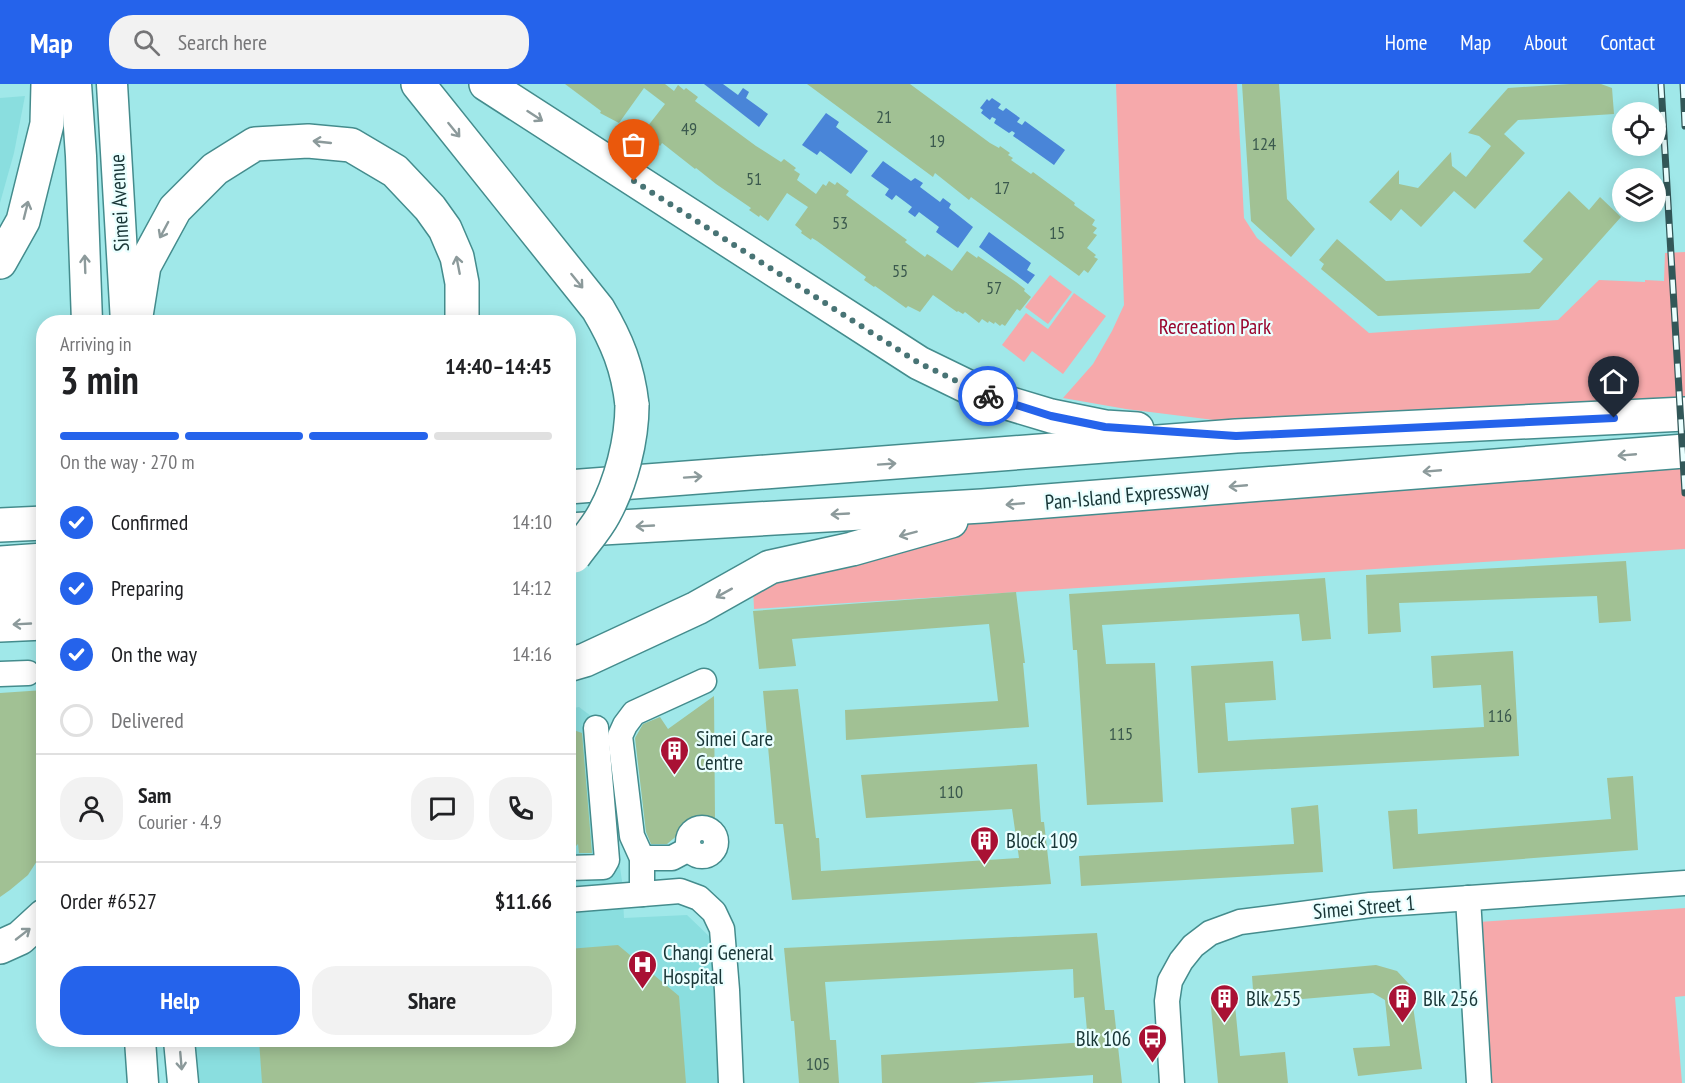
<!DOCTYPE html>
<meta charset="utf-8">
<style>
body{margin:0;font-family:"PT Sans Narrow",sans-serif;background:#f2f2f2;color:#202124;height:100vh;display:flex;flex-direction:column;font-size:22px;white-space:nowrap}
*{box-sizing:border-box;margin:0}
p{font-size:20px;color:#757577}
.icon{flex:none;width:33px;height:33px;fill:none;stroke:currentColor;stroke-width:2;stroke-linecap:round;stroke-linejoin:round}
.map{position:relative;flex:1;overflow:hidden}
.details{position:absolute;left:36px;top:231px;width:540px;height:732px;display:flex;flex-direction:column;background:#fff;border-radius:24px;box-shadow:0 3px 15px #0003}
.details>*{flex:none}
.buttons{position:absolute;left:1612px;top:18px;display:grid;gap:12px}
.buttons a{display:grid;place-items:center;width:54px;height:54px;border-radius:50%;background:#fff;box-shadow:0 3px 15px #0003;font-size:30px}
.pin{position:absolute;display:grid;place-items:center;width:51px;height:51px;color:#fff;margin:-62px -26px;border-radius:50% 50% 50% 0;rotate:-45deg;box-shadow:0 0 6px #0007}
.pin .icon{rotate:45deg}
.courier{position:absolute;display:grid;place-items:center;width:60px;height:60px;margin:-30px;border:4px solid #2563eb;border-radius:50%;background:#fff;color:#222;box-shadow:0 2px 8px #0007}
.headline em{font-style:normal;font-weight:700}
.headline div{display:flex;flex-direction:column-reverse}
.headline{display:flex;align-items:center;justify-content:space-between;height:102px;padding:0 24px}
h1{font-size:39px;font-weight:700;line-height:45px}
.bar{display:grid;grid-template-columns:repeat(4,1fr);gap:9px 6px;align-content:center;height:72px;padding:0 24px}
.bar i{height:8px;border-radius:4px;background:#e0e0e0}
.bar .on{background:#2563eb}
.bar p{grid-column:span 4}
.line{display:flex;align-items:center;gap:15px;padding:0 24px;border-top:2px solid #e0e0e0}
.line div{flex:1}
.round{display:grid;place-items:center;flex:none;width:63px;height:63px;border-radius:24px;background:#f2f2f2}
ol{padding:0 24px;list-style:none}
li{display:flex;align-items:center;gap:18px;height:66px}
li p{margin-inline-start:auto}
li .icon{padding:6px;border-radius:50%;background:#2563eb;color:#fff;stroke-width:4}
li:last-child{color:#757577}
li i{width:33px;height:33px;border:3px solid #e0e0e0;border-radius:50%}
.cta{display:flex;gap:12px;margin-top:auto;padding:12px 24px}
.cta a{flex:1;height:69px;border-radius:24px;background:#2563eb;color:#fff;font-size:24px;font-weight:700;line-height:69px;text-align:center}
.cta a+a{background:#f2f2f2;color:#202124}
header{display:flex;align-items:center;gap:36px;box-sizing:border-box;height:84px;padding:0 30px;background:#2563eb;color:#fff}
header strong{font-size:28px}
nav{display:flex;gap:33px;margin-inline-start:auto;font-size:21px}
.search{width:420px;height:54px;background:#f2f2f2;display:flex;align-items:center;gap:15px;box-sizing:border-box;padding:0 21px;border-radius:24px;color:#757577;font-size:22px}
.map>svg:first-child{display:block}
.built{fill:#8adedf}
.green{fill:#f6a9ab}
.water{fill:#4985d8}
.building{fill:#a1c194}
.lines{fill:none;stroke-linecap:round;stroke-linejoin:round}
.minor-casing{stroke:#448c8d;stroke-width:27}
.major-casing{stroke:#448c8d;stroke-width:33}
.highway-casing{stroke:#448c8d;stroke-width:36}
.minor{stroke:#fff;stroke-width:24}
.major{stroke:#fff;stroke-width:30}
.highway{stroke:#fff;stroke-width:33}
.rail-casing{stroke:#325758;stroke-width:7}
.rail{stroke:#eaffff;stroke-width:4.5;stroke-dasharray:14;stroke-linecap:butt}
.highway-bridge-casing{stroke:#448c8d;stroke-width:36;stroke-linecap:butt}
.highway-bridge{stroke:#fff;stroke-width:33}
.oneway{stroke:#8c9a9b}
.done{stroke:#487475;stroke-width:6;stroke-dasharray:0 10.8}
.route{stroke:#2563eb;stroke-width:8}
.labels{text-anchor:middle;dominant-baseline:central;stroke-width:4.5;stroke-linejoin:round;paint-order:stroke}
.number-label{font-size:18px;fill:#3b594e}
.street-label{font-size:21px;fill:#193637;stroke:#eaffff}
.park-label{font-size:21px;fill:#99052d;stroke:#eaffff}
.poi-label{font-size:21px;fill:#193637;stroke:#eaffff;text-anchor:start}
</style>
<header>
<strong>Map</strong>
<div class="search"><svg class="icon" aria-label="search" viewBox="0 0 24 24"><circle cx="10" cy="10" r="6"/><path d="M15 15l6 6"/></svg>Search here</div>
<nav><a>Home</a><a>Map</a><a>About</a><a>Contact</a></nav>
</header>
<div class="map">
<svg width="1685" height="999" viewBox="0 0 1685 999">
<rect width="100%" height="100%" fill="#a0e8e9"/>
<g class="built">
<path d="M25 12 14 69 0 119V14Z"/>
<path d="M579 623 599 638 622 797 624 834 687 831 711 854 723 999H189L186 956H568V625Z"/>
</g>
<g class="green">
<path d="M1116 0H1237L1244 134 1257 154 1369 249 1558 236 1599 196 1645 198V196L1664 197 1665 169 1685 168V313L1285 345 1126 325 1063 314 1093 280 1112 247 1124 221Z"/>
<path d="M1050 191 1072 208 1048 240 1025 223Z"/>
<path d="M1074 209 1106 232 1063 290 1032 267 1024 278 1002 261 1026 229 1048 245Z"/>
<path d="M1685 371V465L754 525 753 503 960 435Z"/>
<path d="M1685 824V912L1675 913 1682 999H1490L1479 838Z"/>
</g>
<g class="water">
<path d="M704 0H723L738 11 743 4 749 8 746 14 768 30 759 43Z"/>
<path d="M992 14 1001 20 998 24 1003 27 1006 24 1020 34 1017 38 1022 41 1025 37 1065 66 1054 81 1013 52 1015 49 1012 47 1009 49 994 39 996 35 992 33 990 36 981 29 983 26 980 24 987 15 989 17Z"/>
<path d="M826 29 839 38 836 43 868 67 851 90 820 67 817 71 802 61Z"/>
<path d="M883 77 911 97 915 94 923 99 920 103 940 118 943 114 951 120 949 124 973 143 958 164 936 148 939 143 919 128 915 133 908 128 912 123 896 111 892 116 885 111 889 105 871 92Z"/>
<path d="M989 148 1031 179 1027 186 1035 191 1028 200 979 163Z"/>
</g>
<g class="building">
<path d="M565 0H665L674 7 678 1 684 6 686 4 698 13 695 17 756 62 781 78 784 75 796 84 794 86 800 90 797 96 816 110 823 100 826 102 829 97 835 101 837 98 849 107 846 111 907 156 905 158 925 173 927 170 932 173 952 187 967 167 977 174 978 172 1016 198 1025 205 1024 207 1031 213 1020 227 1017 225 1005 242 1002 240 1000 242 995 238 994 240 989 237 988 239 982 235 979 239 965 228 963 230 958 227 957 228 933 211 920 228 908 222 906 224 875 202 874 203 864 196 866 193 817 157 812 154 811 156 801 149 802 147 795 141 808 123 787 109 768 137 760 131 759 133 749 126 751 124 716 100 696 84 695 85 662 59 660 62 651 54 652 52 644 47 665 20 644 4 619 39 600 29 601 27Z"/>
<path d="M807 0H910L990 59 999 64 1000 62 1010 69 1008 71 1013 74 1011 76 1031 90 1033 88 1071 116 1075 119 1074 121 1095 136 1092 141 1097 144 1093 149 1097 151 1087 164 1096 171 1094 173 1098 175 1088 189 1084 186 1079 192 971 113 969 116 935 89 933 93Z"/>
<path d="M1242 0H1279L1287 115 1315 145 1291 173 1251 137Z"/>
<path d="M1570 0H1601L1612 4 1614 30 1518 36 1504 50 1525 69 1475 125 1454 107 1421 143 1401 125 1391 137 1369 118 1399 86V100L1418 104 1451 68 1452 82 1466 93 1491 62 1479 52 1468 49 1508 4Z"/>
<path d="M1569 107 1589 126 1600 113 1621 133 1539 225 1378 232 1321 185 1324 180 1319 176 1337 155 1386 197 1530 189 1543 175 1523 157Z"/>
<path d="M1626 477 1631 537 1599 539 1597 512 1399 519 1401 548 1368 550 1366 491Z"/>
<path d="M1325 494 1331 555 1302 557 1299 530 1102 541 1106 580 1155 579 1163 718 1087 721 1077 566H1073L1069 510Z"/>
<path d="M1016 508 1025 579H1023L1029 643 846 656 845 626 998 617 989 540 792 555 796 582 759 585 753 527Z"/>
<path d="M1513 567 1519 672 1198 689 1191 582 1273 577 1276 616 1225 619 1228 657 1484 643 1481 601 1433 604 1431 572Z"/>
<path d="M798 605 816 754H819L821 787 1019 774 1012 725 866 734 861 691 1037 680 1041 738H1044L1051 800 792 816 783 740H775L763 607Z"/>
<path d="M44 606V766L28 791 10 806 0 813V609Z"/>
<path d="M714 612 715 734 691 740 667 760H651L646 748 635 654 643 640 660 633 668 645Z"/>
<path d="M568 644 582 649 592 769H579L578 760 568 770Z"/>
<path d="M1633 692 1638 766 1393 785 1388 727 1417 725 1418 750 1611 735 1607 694Z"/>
<path d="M1318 721 1323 788 1081 802 1079 772 1294 760 1291 724Z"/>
<path d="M1097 849 1105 926H1114L1122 999H1093V991L973 999H882L881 971 1088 958 1084 913 1074 914 1073 885 825 898 830 956H836L839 999H799L794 937H791L784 864Z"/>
<path d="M618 861 679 912 686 999H262L259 956H568V865Z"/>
<path d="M1376 881 1397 887 1410 901 1422 985 1358 992 1353 964 1390 962 1385 916 1373 909 1254 919 1252 892Z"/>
<path d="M1234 911 1240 972 1285 968 1288 999H1218L1210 913Z"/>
</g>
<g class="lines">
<defs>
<g id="minor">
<path d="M0 590 28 589"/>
<circle cx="702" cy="758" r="14"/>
<path d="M642 774H672L689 765"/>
<path d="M568 784 603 783 607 776 596 644"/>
<path d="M642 810V774L632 752 620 652 625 641 634 629 704 597"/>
<path d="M1468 814 1479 999"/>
<path d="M568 816 680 807 699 814 714 828 722 845 727 906 731 999"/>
<path d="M1172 999 1167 917 1170 897 1181 877 1193 862 1210 849 1240 838 1370 821 1685 799"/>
</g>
<g id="major">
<path d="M76 0 81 72 87 238"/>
<path d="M112 0 126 238"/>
<path d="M140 956 143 999"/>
<path d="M179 956 183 999"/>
</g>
<g id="highway">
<path d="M418 0 598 225C617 257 628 284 632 321"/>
<path d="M486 0 919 279 991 314 1051 332 1105 343 1137 345"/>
<path d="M0 178 23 137 47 40 48 0"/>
<path d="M135 238 144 182 175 125 215 85 255 60 308 57 351 61 395 87 430 124 445 145 457 173 462 199V238"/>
<path d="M568 403 1236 352 1685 330"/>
<path d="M0 441 44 439"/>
<path d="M568 446 982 422 1685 367"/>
<path d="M0 479 44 476"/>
<path d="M0 510 44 508"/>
<path d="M0 541 44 539"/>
<path d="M568 581 585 576 697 524 770 483 852 465 951 437"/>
<path d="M0 863 20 854 44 832"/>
</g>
</defs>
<use href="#minor" class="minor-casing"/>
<use href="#major" class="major-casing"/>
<use href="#highway" class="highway-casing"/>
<use href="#minor" class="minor"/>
<use href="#major" class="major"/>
<use href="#highway" class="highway"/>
<defs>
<g id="rail">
<path d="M1661 0 1685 409"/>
<path d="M1683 0 1685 42"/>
</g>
</defs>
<use href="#rail" class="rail-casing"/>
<use href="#rail" class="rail"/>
<defs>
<path id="highway-bridge" d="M574 472C584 458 596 445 604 430 621 399 632 356 632 321"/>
</defs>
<use href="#highway-bridge" class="highway-bridge-casing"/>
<use href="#highway-bridge" class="highway-bridge"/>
</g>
<defs><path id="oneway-shaft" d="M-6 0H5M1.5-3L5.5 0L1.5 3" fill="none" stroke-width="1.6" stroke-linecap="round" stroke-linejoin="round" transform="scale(1.5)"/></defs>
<g class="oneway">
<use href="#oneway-shaft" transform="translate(535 32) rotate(33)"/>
<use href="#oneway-shaft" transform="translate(454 46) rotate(51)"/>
<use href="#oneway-shaft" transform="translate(322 58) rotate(-174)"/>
<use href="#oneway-shaft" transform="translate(26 126) rotate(-76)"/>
<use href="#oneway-shaft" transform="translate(164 146) rotate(118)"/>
<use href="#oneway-shaft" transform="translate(85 180) rotate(-92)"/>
<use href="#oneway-shaft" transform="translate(458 181) rotate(-101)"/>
<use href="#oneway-shaft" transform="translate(577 197) rotate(51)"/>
<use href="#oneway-shaft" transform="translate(1627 371) rotate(175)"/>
<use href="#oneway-shaft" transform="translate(887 380) rotate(-4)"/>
<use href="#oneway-shaft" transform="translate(1432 387) rotate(175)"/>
<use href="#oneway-shaft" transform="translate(693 393) rotate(-4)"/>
<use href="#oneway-shaft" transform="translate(1238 402) rotate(175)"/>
<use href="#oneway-shaft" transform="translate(1015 420) rotate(175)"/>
<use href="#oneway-shaft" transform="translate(840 430) rotate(177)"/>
<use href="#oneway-shaft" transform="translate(645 442) rotate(177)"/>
<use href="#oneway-shaft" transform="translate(908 450) rotate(165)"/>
<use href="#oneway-shaft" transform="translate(724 509) rotate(151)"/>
<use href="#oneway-shaft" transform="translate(22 540) rotate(177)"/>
<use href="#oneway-shaft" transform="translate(23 850) rotate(-38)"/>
<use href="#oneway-shaft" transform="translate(181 977) rotate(85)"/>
</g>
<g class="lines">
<path class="done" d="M634 97 919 279 988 312"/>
<path class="route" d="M988 312 1051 332 1105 343 1236 352 1614 334"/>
</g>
<defs>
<symbol id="building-pin" viewBox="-11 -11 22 30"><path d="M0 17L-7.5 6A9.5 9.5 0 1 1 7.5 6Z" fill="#a91134" stroke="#eaffff"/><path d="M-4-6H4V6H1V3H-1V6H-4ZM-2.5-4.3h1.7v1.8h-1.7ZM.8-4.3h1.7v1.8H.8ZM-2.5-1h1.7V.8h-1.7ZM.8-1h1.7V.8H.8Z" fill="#fff"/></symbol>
<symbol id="hospital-pin" viewBox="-11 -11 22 30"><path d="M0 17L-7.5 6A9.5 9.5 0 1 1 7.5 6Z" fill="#a91134" stroke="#eaffff"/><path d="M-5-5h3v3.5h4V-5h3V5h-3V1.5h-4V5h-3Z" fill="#fff"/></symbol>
<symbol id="bus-pin" viewBox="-11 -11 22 30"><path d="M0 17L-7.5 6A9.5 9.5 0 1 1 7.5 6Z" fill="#a91134" stroke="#eaffff"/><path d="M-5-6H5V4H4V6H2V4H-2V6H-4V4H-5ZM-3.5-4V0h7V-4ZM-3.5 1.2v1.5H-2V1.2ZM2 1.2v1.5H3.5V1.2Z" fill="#fff"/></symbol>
</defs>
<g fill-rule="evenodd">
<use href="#building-pin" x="658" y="650" width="33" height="45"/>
<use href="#building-pin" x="968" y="740" width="33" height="45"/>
<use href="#hospital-pin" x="626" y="864" width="33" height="45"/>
<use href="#building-pin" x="1208" y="898" width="33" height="45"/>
<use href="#building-pin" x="1386" y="898" width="33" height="45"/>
<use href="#bus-pin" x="1136" y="938" width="33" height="45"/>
</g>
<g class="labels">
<g class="number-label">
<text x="884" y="32">21</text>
<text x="689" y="44">49</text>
<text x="937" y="56">19</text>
<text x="1264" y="59">124</text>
<text x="754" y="94">51</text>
<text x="1002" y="103">17</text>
<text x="840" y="138">53</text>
<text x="1057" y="148">15</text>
<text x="900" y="186">55</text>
<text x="994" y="203">57</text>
<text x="1500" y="631">116</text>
<text x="1121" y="649">115</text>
<text x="951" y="707">110</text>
<text x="818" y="979">105</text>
</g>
<g class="street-label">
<text transform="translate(119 119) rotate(-93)">Simei Avenue</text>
<text transform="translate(1127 411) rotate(-5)">Pan-Island Expressway</text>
<text transform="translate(1364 823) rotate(-5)">Simei Street 1</text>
</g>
<g class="park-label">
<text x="1215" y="242">Recreation Park</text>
</g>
<g class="poi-label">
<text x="696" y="654">Simei Care<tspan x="696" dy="24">Centre</tspan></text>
<text x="1006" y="756">Block 109</text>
<text x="663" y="868">Changi General<tspan x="663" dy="24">Hospital</tspan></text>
<text x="1246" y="914">Blk 255</text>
<text x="1423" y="914">Blk 256</text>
<text x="1131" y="954" text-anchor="end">Blk 106</text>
</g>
</g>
</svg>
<div class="buttons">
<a><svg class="icon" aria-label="locate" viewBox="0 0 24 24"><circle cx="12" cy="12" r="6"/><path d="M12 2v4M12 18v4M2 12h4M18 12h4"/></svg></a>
<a><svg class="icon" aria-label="layers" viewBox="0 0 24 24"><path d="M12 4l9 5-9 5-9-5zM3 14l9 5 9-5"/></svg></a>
</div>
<div class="pin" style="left:634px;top:97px;background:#ea580c"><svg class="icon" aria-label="bag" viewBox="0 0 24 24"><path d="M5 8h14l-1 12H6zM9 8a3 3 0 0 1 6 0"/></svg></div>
<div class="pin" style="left:1614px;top:334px;background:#1f2937"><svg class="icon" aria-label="home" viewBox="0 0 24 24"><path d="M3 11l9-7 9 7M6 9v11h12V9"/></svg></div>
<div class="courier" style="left:988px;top:312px"><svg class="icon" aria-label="bike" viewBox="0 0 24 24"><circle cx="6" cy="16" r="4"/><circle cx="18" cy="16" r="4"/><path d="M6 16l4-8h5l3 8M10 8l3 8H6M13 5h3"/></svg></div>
<section class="details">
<div class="headline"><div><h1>3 min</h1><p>Arriving in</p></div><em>14:40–14:45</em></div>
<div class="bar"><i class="on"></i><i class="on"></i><i class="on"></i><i></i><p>On the way · 270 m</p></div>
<ol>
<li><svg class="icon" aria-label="check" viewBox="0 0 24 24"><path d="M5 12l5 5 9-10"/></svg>Confirmed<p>14:10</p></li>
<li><svg class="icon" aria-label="check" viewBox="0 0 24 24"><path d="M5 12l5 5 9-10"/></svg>Preparing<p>14:12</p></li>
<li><svg class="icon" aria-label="check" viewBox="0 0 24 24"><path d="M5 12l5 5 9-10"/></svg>On the way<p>14:16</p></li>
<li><i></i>Delivered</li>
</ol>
<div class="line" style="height:108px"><a class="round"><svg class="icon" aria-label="person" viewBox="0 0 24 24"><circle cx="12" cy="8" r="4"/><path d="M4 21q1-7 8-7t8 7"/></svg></a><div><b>Sam</b><p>Courier · 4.9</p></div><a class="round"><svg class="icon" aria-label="chat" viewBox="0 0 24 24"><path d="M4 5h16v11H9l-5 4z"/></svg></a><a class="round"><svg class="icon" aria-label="phone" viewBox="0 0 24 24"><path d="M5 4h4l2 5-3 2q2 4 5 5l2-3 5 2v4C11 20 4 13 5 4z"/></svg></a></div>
<div class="line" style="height:78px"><div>Order #6527</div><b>$11.66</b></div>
<div class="cta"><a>Help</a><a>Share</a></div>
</section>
</div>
